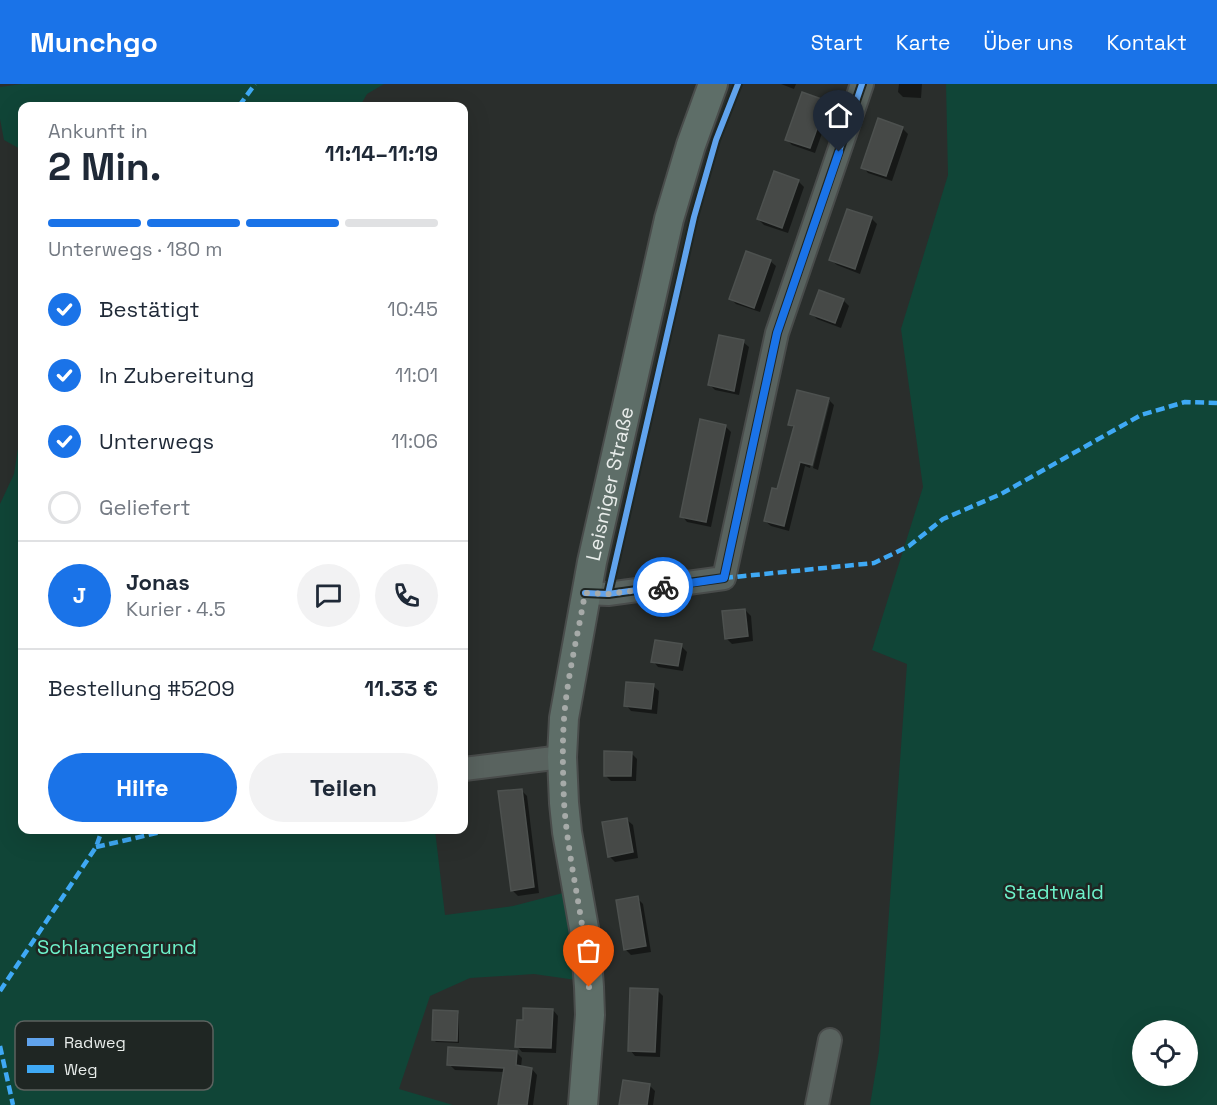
<!DOCTYPE html>
<html lang="de">
<meta charset="utf-8">
<style>
body{margin:0;font-family:"Space Grotesk",sans-serif;background:#f2f2f3;color:#1f2937;height:100vh;display:flex;flex-direction:column;font-size:22px;white-space:nowrap}
*{box-sizing:border-box;margin:0}
p{font-size:20px;color:#747a83}
.icon{flex:none;width:33px;height:33px;fill:none;stroke:currentColor;stroke-width:2;stroke-linecap:round;stroke-linejoin:round}
.map{position:relative;flex:1;overflow:hidden}
.sheet{position:absolute;left:18px;top:18px;width:450px;height:732px;display:flex;flex-direction:column;background:#fff;border-radius:12px;box-shadow:0 6px 24px #0002}
.sheet>*{flex:none}
.controls{position:absolute;left:1132px;top:936px;display:grid;gap:12px}
.controls a{display:grid;place-items:center;width:66px;height:66px;border-radius:50%;background:#fff;box-shadow:0 6px 24px #0002;font-size:30px}
.pin{position:absolute;display:grid;place-items:center;width:51px;height:51px;color:#fff;margin:-62px -26px;border-radius:50% 50% 50% 0;rotate:-45deg;box-shadow:0 0 6px #0007}
.pin .icon{rotate:45deg}
.courier{position:absolute;display:grid;place-items:center;width:60px;height:60px;margin:-30px;border:4px solid #1a73e8;border-radius:50%;background:#fff;color:#222;box-shadow:0 2px 8px #0007}
.headline em{font-style:normal;font-weight:800}
.headline div{display:flex;flex-direction:column-reverse}
.headline{display:flex;align-items:center;justify-content:space-between;height:102px;padding:0 30px}
h1{font-size:39px;font-weight:800;line-height:45px}
.bar{display:grid;grid-template-columns:repeat(4,1fr);gap:9px 6px;align-content:center;height:72px;padding:0 30px}
.bar i{height:8px;border-radius:4px;background:#e0e1e3}
.bar .on{background:#1a73e8}
.bar p{grid-column:span 4}
.line{display:flex;align-items:center;gap:15px;padding:0 30px;border-top:2px solid #e0e1e3}
.line div{flex:1}
.round{display:grid;place-items:center;flex:none;width:63px;height:63px;border-radius:32px;background:#f2f2f3}
ol{padding:0 30px;list-style:none}
li{display:flex;align-items:center;gap:18px;height:66px}
li p{margin-inline-start:auto}
li .icon{padding:6px;border-radius:50%;background:#1a73e8;color:#fff;stroke-width:4}
li:last-child{color:#747a83}
li i{width:33px;height:33px;border:3px solid #e0e1e3;border-radius:50%}
.cta{display:flex;gap:12px;margin-top:auto;padding:12px 30px}
.cta a{flex:1;height:69px;border-radius:36px;background:#1a73e8;color:#fff;font-size:24px;font-weight:800;line-height:69px;text-align:center}
.cta a+a{background:#f2f2f3;color:#1f2937}
header{display:flex;align-items:center;gap:36px;box-sizing:border-box;height:84px;padding:0 30px;background:#1a73e8;color:#fff}
header strong{font-size:28px}
nav{display:flex;gap:33px;margin-inline-start:auto;font-size:21px}
.map>svg:first-child{display:block}
.green{fill:#104537;fill-rule:evenodd}
.shadow{fill:#0007}
.building{fill:#464947;stroke:#4d514f;stroke-width:1.5}
.lines{fill:none;stroke-linecap:round;stroke-linejoin:round}
.minor-casing{stroke:#494c4b;stroke-width:26}
.major-casing{stroke:#494c4b;stroke-width:32}
.minor{stroke:#59635f;stroke-width:22}
.major{stroke:#5e6e68;stroke-width:28}
.quiet{stroke:#3fa9f5;stroke-width:4.5;stroke-dasharray:9 4.5;stroke-linecap:butt}
.cycleway-casing{stroke:#1f2623;stroke-width:10}
.cycleway{stroke:#60a3ed;stroke-width:6}
.done{stroke:#a6aaa8;stroke-width:6;stroke-dasharray:0 10.8}
.route{stroke:#1a73e8;stroke-width:8}
.labels{text-anchor:middle;dominant-baseline:central;stroke-width:5;stroke-linejoin:round;paint-order:stroke}
.street-label{font-size:20px;fill:#e9edeb;stroke:#1f2623}
.park-label{font-size:20px;fill:#6df2ca;stroke:#1f2623}
.key{fill:#1f2623;stroke:#5c625f;stroke-width:1.5}
.key-label{font-size:16px;fill:#e9edeb}
</style>
<header>
<strong>Munchgo</strong>
<nav><a>Start</a><a>Karte</a><a>Über uns</a><a>Kontakt</a></nav>
</header>
<div class="map">
<svg width="1217" height="1021" viewBox="0 0 1217 1021">
<rect width="100%" height="100%" fill="#2a2e2c"/>
<g class="green">
<path d="M22 0H384L367 10 360 22H22V66L4 56 0 35V3Z"/>
<path d="M946 0H1217V1021H870L879 967 907 580 872 566 923 403 901 245 948 91ZM1143 946H1188V992H1143Z"/>
<path d="M22 339V746H435L445 831 513 822 563 809 576 896 534 890 470 894 430 912 399 1005 453 1021H0V420L14 390Z"/>
</g>
<g class="shadow">
<path d="M781 0H796L794 5Z"/>
<path d="M899 0H922L921 14 903 13 898 8Z"/>
<path d="M826 18 831 24 815 69 792 61 786 55Z"/>
<path d="M902 44 908 50 892 97 868 89 863 83Z"/>
<path d="M798 97 804 103 788 149 764 141 758 135Z"/>
<path d="M848 126 872 135 877 140 860 190 837 181 831 176Z"/>
<path d="M770 177 776 182 760 228 736 220 731 215Z"/>
<path d="M843 216 849 222 841 244 817 235 812 230Z"/>
<path d="M743 258 749 263 739 311 715 306 710 301Z"/>
<path d="M829 316 834 321 818 386 813 384 830 317H827L810 384 805 382 789 447 771 442 765 437 778 407 794 345 790 340Z"/>
<path d="M725 342 731 348 711 443 687 438 682 432Z"/>
<path d="M745 526 751 532 753 557 732 560 726 554Z"/>
<path d="M681 562 687 568 683 587 658 583 653 577Z"/>
<path d="M653 602 659 607 657 630 631 627 626 621Z"/>
<path d="M631 669 637 675 636 697H611L605 691Z"/>
<path d="M521 706 527 712 539 809 518 812 512 806Z"/>
<path d="M627 736 633 741 638 774 615 778 609 772Z"/>
<path d="M637 814 643 820 651 868 631 871 625 865Z"/>
<path d="M657 906 663 912 660 973 635 972 630 966Z"/>
<path d="M553 926 558 932 556 969 522 968 517 962 524 937Z"/>
<path d="M457 928 459 930V959L436 958 434 956Z"/>
<path d="M516 968 522 974 521 983 532 985 537 991 533 1021H500L504 988 455 986 449 980Z"/>
<path d="M649 1001 655 1007 653 1021H621Z"/>
</g>
<g class="building">
<path d="M802 8 827 17 810 64 785 56Z"/>
<path d="M878 34 903 43 886 92 861 84Z"/>
<path d="M774 87 799 96 782 144 757 135Z"/>
<path d="M847 125 872 133 855 185 829 176Z"/>
<path d="M746 167 771 176 754 224 729 215Z"/>
<path d="M819 206 844 215 835 239 810 230Z"/>
<path d="M719 251 744 256 734 307 708 301Z"/>
<path d="M797 306 829 314 812 381 800 378 784 442 764 437 772 404 777 405 794 342 788 341Z"/>
<path d="M700 335 726 341 706 438 680 433Z"/>
<path d="M745 525 748 552 725 555 722 527Z"/>
<path d="M655 556 682 560 678 582 651 578Z"/>
<path d="M626 598 654 600 651 625 624 622Z"/>
<path d="M604 667 632 668 631 692H604Z"/>
<path d="M522 705 534 803 511 807 498 707Z"/>
<path d="M627 734 633 768 608 773 602 738Z"/>
<path d="M638 812 646 862 624 866 616 816Z"/>
<path d="M630 904 658 905 655 968 628 967Z"/>
<path d="M523 924 553 925 551 964 515 963 517 936H523Z"/>
<path d="M433 926 458 927 457 957 432 956Z"/>
<path d="M448 963 517 967 516 981 532 984 527 1021H498L504 984 447 981Z"/>
<path d="M623 996 650 1000 647 1021H619Z"/>
</g>
<g class="lines">
<defs>
<g id="minor">
<path d="M585 509 608 510 724 494 777 249 862 0"/>
<path d="M464 685 562 673"/>
<path d="M817 1021 830 956"/>
</g>
<g id="major">
<path id="s1" d="M583 1021 590 931 589 903 585 850 567 748 564 719 562 673 564 634 592 478 669 135 691 61 713 0"/>
</g>
</defs>
<use href="#minor" class="minor-casing"/>
<use href="#major" class="major-casing"/>
<use href="#minor" class="minor"/>
<use href="#major" class="major"/>
<g class="quiet">
<path d="M239 22 255 0"/>
<path d="M724 494 874 479 909 462 943 435 1001 410 1141 331 1185 318 1217 319"/>
<path d="M96 763 170 746"/>
<path d="M0 907 96 763 102 746"/>
<path d="M0 962 13 1021"/>
</g>
<defs>
<g id="cycleway">
<path d="M585 509 608 510 724 494 777 249 862 0"/>
<path d="M608 510 694 133 716 56 738 0"/>
</g>
</defs>
<use href="#cycleway" class="cycleway-casing"/>
<use href="#cycleway" class="cycleway"/>
</g>
<g class="lines">
<path class="done" d="M589 903C586 841 568 780 564 718 563 690 562 663 564 635 567 593 578 551 585 509L608 510 663 503"/>
<path class="route" d="M663 503 724 494 777 249 839 68"/>
</g>
<g class="labels">
<g class="street-label">
<text stroke="none"><textPath href="#s1" startOffset="628">Leisniger Straße</textPath></text>
</g>
<g class="park-label">
<text x="1054" y="808">Stadtwald</text>
<text x="117" y="863">Schlangengrund</text>
</g>
</g>
<rect x="15" y="937" width="198" height="69" rx="9" class="key"/>
<rect x="27" y="954" width="27" height="8" fill="#60a3ed"/>
<rect x="27" y="981" width="27" height="8" fill="#3fa9f5"/>
<g class="key-label">
<text x="64" y="964">Radweg</text>
<text x="64" y="991">Weg</text>
</g>
</svg>
<div class="controls">
<a><svg class="icon" aria-label="locate" viewBox="0 0 24 24"><circle cx="12" cy="12" r="6"/><path d="M12 2v4M12 18v4M2 12h4M18 12h4"/></svg></a>
</div>
<div class="pin" style="left:589px;top:903px;background:#ea580c"><svg class="icon" aria-label="bag" viewBox="0 0 24 24"><path d="M5 8h14l-1 12H6zM9 8a3 3 0 0 1 6 0"/></svg></div>
<div class="pin" style="left:839px;top:68px;background:#1f2937"><svg class="icon" aria-label="home" viewBox="0 0 24 24"><path d="M3 11l9-7 9 7M6 9v11h12V9"/></svg></div>
<div class="courier" style="left:663px;top:503px"><svg class="icon" aria-label="bike" viewBox="0 0 24 24"><circle cx="6" cy="16" r="4"/><circle cx="18" cy="16" r="4"/><path d="M6 16l4-8h5l3 8M10 8l3 8H6M13 5h3"/></svg></div>
<section class="sheet">
<div class="headline"><div><h1>2 Min.</h1><p>Ankunft in</p></div><em>11:14–11:19</em></div>
<div class="bar"><i class="on"></i><i class="on"></i><i class="on"></i><i></i><p>Unterwegs · 180 m</p></div>
<ol>
<li><svg class="icon" aria-label="check" viewBox="0 0 24 24"><path d="M5 12l5 5 9-10"/></svg>Bestätigt<p>10:45</p></li>
<li><svg class="icon" aria-label="check" viewBox="0 0 24 24"><path d="M5 12l5 5 9-10"/></svg>In Zubereitung<p>11:01</p></li>
<li><svg class="icon" aria-label="check" viewBox="0 0 24 24"><path d="M5 12l5 5 9-10"/></svg>Unterwegs<p>11:06</p></li>
<li><i></i>Geliefert</li>
</ol>
<div class="line" style="height:108px"><b class="round" style="background:#1a73e8;color:#fff">J</b><div><b>Jonas</b><p>Kurier · 4.5</p></div><a class="round"><svg class="icon" aria-label="chat" viewBox="0 0 24 24"><path d="M4 5h16v11H9l-5 4z"/></svg></a><a class="round"><svg class="icon" aria-label="phone" viewBox="0 0 24 24"><path d="M5 4h4l2 5-3 2q2 4 5 5l2-3 5 2v4C11 20 4 13 5 4z"/></svg></a></div>
<div class="line" style="height:78px"><div>Bestellung #5209</div><b>11.33 €</b></div>
<div class="cta"><a>Hilfe</a><a>Teilen</a></div>
</section>
</div>
